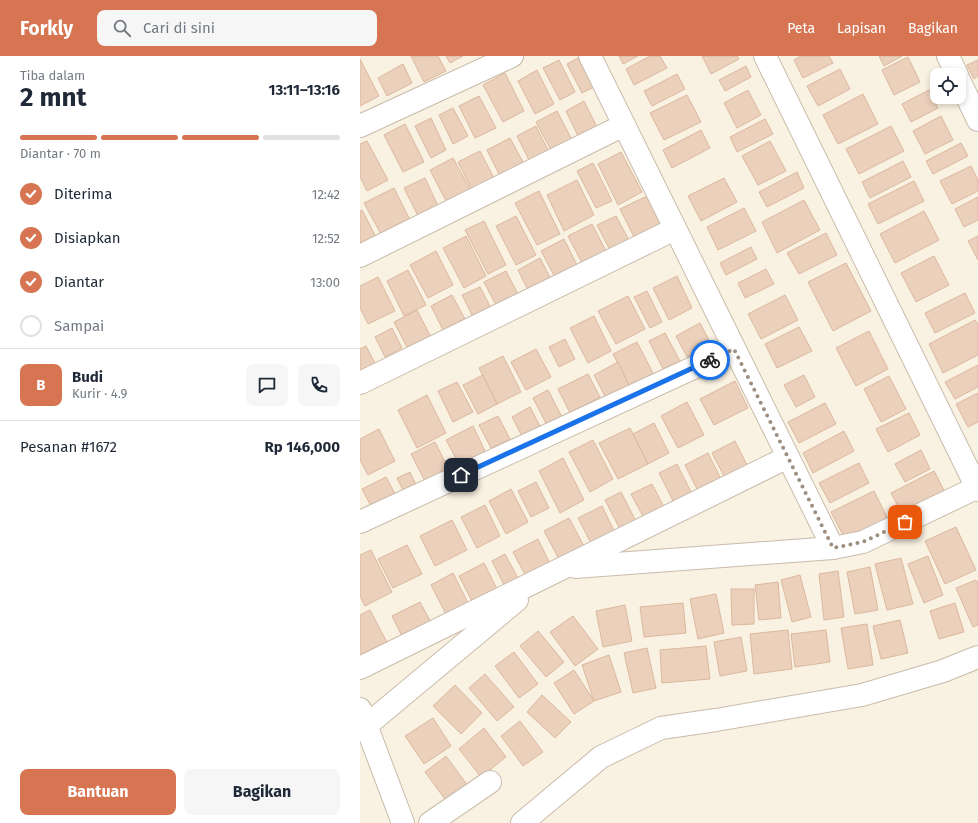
<!DOCTYPE html>
<html lang="id">
<meta charset="utf-8">
<style>
body{margin:0;font-family:"Fira Sans",sans-serif;background:#f6f6f7;color:#1f2937;height:100vh;display:flex;flex-direction:column;font-size:15px;white-space:nowrap}
*{box-sizing:border-box;margin:0}
p{font-size:13px;color:#747a83}
.icon{flex:none;width:22px;height:22px;fill:none;stroke:currentColor;stroke-width:2;stroke-linecap:round;stroke-linejoin:round}
.map{position:relative;flex:1;overflow:hidden}
.details{display:flex;flex-direction:column;background:#fff;width:360px}
.details>*{flex:none}
.controls{position:absolute;left:570px;top:12px;display:grid;gap:8px}
.controls a{display:grid;place-items:center;width:36px;height:36px;border-radius:8px;background:#fff;box-shadow:0 2px 6px #0003;font-size:20px}
.pin{position:absolute;display:grid;place-items:center;width:34px;height:34px;color:#fff;margin:-17px;border-radius:8px;box-shadow:0 2px 6px #0006}
.courier{position:absolute;display:grid;place-items:center;width:40px;height:40px;margin:-20px;border:3px solid #1a73e8;border-radius:50%;background:#fff;color:#222;box-shadow:0 1px 5px #0007}
.head em{font-style:normal;font-weight:700}
.head div{display:flex;flex-direction:column-reverse}
.head{display:flex;align-items:center;justify-content:space-between;height:68px;padding:0 20px}
h1{font-size:26px;font-weight:700;line-height:30px}
.bar{display:grid;grid-template-columns:repeat(4,1fr);gap:6px 4px;align-content:center;height:48px;padding:0 20px}
.bar i{height:5px;border-radius:3px;background:#e0e1e3}
.bar .selected{background:#d77552}
.bar p{grid-column:span 4}
.line{display:flex;align-items:center;gap:10px;padding:0 20px;border-top:1px solid #e0e1e3}
.line div{flex:1}
.round{display:grid;place-items:center;flex:none;width:42px;height:42px;border-radius:8px;background:#f6f6f7}
ol{padding:0 20px;list-style:none}
li{display:flex;align-items:center;gap:12px;height:44px}
li p{margin-inline-start:auto}
li .icon{padding:4px;border-radius:50%;background:#d77552;color:#fff;stroke-width:4}
li:last-child{color:#747a83}
li i{width:22px;height:22px;border:2px solid #e0e1e3;border-radius:50%}
.cta{display:flex;gap:8px;margin-top:auto;padding:8px 20px}
.cta a{flex:1;height:46px;border-radius:8px;background:#d77552;color:#fff;font-size:16px;font-weight:700;line-height:46px;text-align:center}
.cta a+a{background:#f6f6f7;color:#1f2937}
header{display:flex;align-items:center;gap:24px;box-sizing:border-box;height:56px;padding:0 20px;background:#d77552;color:#fff}
header strong{font-size:19px}
nav{display:flex;gap:22px;margin-inline-start:auto;font-size:14px}
.search{width:280px;height:36px;background:#f6f6f7;display:flex;align-items:center;gap:10px;box-sizing:border-box;padding:0 14px;border-radius:8px;color:#747a83;font-size:15px}
main{display:flex;flex:1;min-height:0}
.map>svg:first-child{display:block}
.building{fill:#ebd0bc;stroke:#dcb89e}
.lines{fill:none;stroke-linecap:round;stroke-linejoin:round}
.minor-casing{stroke:#cabbac;stroke-width:24}
.minor{stroke:#fff;stroke-width:22}
.done{stroke:#9e8e80;stroke-width:4;stroke-dasharray:0 7.2}
.route{stroke:#1a73e8;stroke-width:5}
</style>
<header>
<strong>Forkly</strong>
<div class="search"><svg class="icon" aria-label="search" viewBox="0 0 24 24"><circle cx="10" cy="10" r="6"/><path d="M15 15l6 6"/></svg>Cari di sini</div>
<nav><a>Peta</a><a>Lapisan</a><a>Bagikan</a></nav>
</header>
<main>
<section class="details">
<div class="head"><div><h1>2 mnt</h1><p>Tiba dalam</p></div><em>13:11–13:16</em></div>
<div class="bar"><i class="selected"></i><i class="selected"></i><i class="selected"></i><i></i><p>Diantar · 70 m</p></div>
<ol>
<li><svg class="icon" aria-label="check" viewBox="0 0 24 24"><path d="M5 12l5 5 9-10"/></svg>Diterima<p>12:42</p></li>
<li><svg class="icon" aria-label="check" viewBox="0 0 24 24"><path d="M5 12l5 5 9-10"/></svg>Disiapkan<p>12:52</p></li>
<li><svg class="icon" aria-label="check" viewBox="0 0 24 24"><path d="M5 12l5 5 9-10"/></svg>Diantar<p>13:00</p></li>
<li><i></i>Sampai</li>
</ol>
<div class="line" style="height:72px"><b class="round" style="background:#d77552;color:#fff">B</b><div><b>Budi</b><p>Kurir · 4.9</p></div><a class="round"><svg class="icon" aria-label="chat" viewBox="0 0 24 24"><path d="M4 5h16v11H9l-5 4z"/></svg></a><a class="round"><svg class="icon" aria-label="phone" viewBox="0 0 24 24"><path d="M5 4h4l2 5-3 2q2 4 5 5l2-3 5 2v4C11 20 4 13 5 4z"/></svg></a></div>
<div class="line" style="height:52px"><div>Pesanan #1672</div><b>Rp 146,000</b></div>
<div class="cta"><a>Bantuan</a><a>Bagikan</a></div>
</section>
<div class="map">
<svg width="618" height="767" viewBox="0 0 618 767">
<rect width="100%" height="100%" fill="#f9f1e1"/>
<g class="building">
<path d="M51 0H78L86 15 64 26Z"/>
<path d="M86 0H103L90 7Z"/>
<path d="M259 0H278L263 8Z"/>
<path d="M290 0H300L307 12 274 29 266 13Z"/>
<path d="M342 0H377L379 3 351 18Z"/>
<path d="M441 0H469L473 7 443 22 434 4Z"/>
<path d="M519 0H542L524 10Z"/>
<path d="M220 1 236 30 222 37 207 8Z"/>
<path d="M548 1 560 26 534 39 522 14Z"/>
<path d="M0 3 19 40 0 50Z"/>
<path d="M199 4 215 36 200 44 183 12Z"/>
<path d="M618 4V20L614 23 607 9Z"/>
<path d="M43 8 52 27 27 40 18 22Z"/>
<path d="M386 10 391 21 365 35 359 24Z"/>
<path d="M480 13 490 33 458 50 447 30Z"/>
<path d="M177 14 194 48 175 58 158 25Z"/>
<path d="M145 17 164 55 143 66 123 29Z"/>
<path d="M317 18 325 33 292 50 284 35Z"/>
<path d="M388 34 401 59 377 72 364 47Z"/>
<path d="M569 34 578 52 551 66 542 48Z"/>
<path d="M503 38 518 68 478 88 463 59Z"/>
<path d="M327 39 341 66 304 84 290 57Z"/>
<path d="M119 40 136 72 115 82 99 50Z"/>
<path d="M224 45 239 75 220 84 206 55Z"/>
<path d="M93 52 108 80 93 88 79 59Z"/>
<path d="M197 55 212 84 191 94 176 66Z"/>
<path d="M581 60 593 84 565 98 553 75Z"/>
<path d="M71 62 86 94 71 102 55 70Z"/>
<path d="M405 63 413 78 377 96 370 81Z"/>
<path d="M45 68 64 106 43 116 24 79Z"/>
<path d="M176 70 189 96 170 106 157 80Z"/>
<path d="M531 70 544 95 499 118 486 93Z"/>
<path d="M341 74 350 92 312 112 303 94Z"/>
<path d="M150 82 164 108 140 120 127 94Z"/>
<path d="M7 85 28 124 7 135 0 121V88Z"/>
<path d="M410 85 426 115 398 129 382 100Z"/>
<path d="M601 87 608 100 573 118 566 105Z"/>
<path d="M120 95 135 124 113 136 98 106Z"/>
<path d="M261 96 282 136 258 149 238 108Z"/>
<path d="M93 102 110 133 86 145 70 114Z"/>
<path d="M543 105 551 121 510 142 502 126Z"/>
<path d="M233 107 252 145 236 152 217 115Z"/>
<path d="M611 110 618 124V135L592 148 580 125Z"/>
<path d="M437 116 444 132 407 151 399 136Z"/>
<path d="M65 122 79 152 59 162 44 132Z"/>
<path d="M364 122 377 146 341 165 328 140Z"/>
<path d="M217 124 234 159 204 175 187 139Z"/>
<path d="M554 125 564 145 518 168 508 148Z"/>
<path d="M34 132 51 166 22 180 4 147Z"/>
<path d="M179 135 200 178 177 189 155 147Z"/>
<path d="M287 140 302 169 275 183 260 153Z"/>
<path d="M618 141V164L604 171 595 153Z"/>
<path d="M444 144 460 174 417 197 402 166Z"/>
<path d="M384 152 396 175 358 194 347 171Z"/>
<path d="M2 154 16 181 1 189 0 187V155Z"/>
<path d="M564 155 579 184 535 207 520 178Z"/>
<path d="M156 160 176 199 156 209 136 170Z"/>
<path d="M256 160 269 184 250 194 237 169Z"/>
<path d="M124 165 146 209 128 218 105 174Z"/>
<path d="M232 168 247 197 223 209 208 180Z"/>
<path d="M466 177 477 199 439 218 427 197Z"/>
<path d="M106 180 126 220 104 232 83 192Z"/>
<path d="M618 180V204L608 185Z"/>
<path d="M204 183 218 211 196 223 181 195Z"/>
<path d="M391 191 397 203 366 219 360 207Z"/>
<path d="M76 195 93 229 68 242 50 209Z"/>
<path d="M574 200 589 229 556 246 541 217Z"/>
<path d="M180 202 194 229 171 240 158 214Z"/>
<path d="M486 207 511 255 473 275 448 226Z"/>
<path d="M406 213 414 228 385 242 378 227Z"/>
<path d="M48 214 66 249 44 260 27 225Z"/>
<path d="M146 215 160 242 138 253 124 226Z"/>
<path d="M317 220 332 252 309 264 293 232Z"/>
<path d="M18 221 35 255 8 268 0 252V230Z"/>
<path d="M120 231 132 254 114 263 102 239Z"/>
<path d="M287 235 302 266 290 272 274 241Z"/>
<path d="M605 237 615 257 575 277 565 257Z"/>
<path d="M92 239 105 263 83 274 71 250Z"/>
<path d="M425 239 438 264 401 283 388 258Z"/>
<path d="M268 240 285 273 256 288 238 255Z"/>
<path d="M57 254 73 285 50 297 34 266Z"/>
<path d="M234 260 251 295 228 307 210 272Z"/>
<path d="M615 264 618 269V299L583 317 569 288Z"/>
<path d="M340 267 351 288 327 301 316 280Z"/>
<path d="M439 271 452 295 417 312 405 288Z"/>
<path d="M32 272 42 292 25 301 15 281Z"/>
<path d="M509 275 528 313 496 330 476 292Z"/>
<path d="M305 277 320 305 303 313 289 285Z"/>
<path d="M205 283 215 303 199 311 189 291Z"/>
<path d="M277 286 295 321 271 334 253 298Z"/>
<path d="M6 290 17 311 0 320V293Z"/>
<path d="M176 293 191 321 166 334 151 306Z"/>
<path d="M143 300 161 336 137 348 119 312Z"/>
<path d="M258 306 271 334 248 346 234 319Z"/>
<path d="M618 309V331L595 343 585 326Z"/>
<path d="M228 318 240 341 210 357 198 333Z"/>
<path d="M123 319 137 348 118 358 103 329Z"/>
<path d="M444 319 455 341 436 351 424 329Z"/>
<path d="M529 320 546 353 521 366 504 333Z"/>
<path d="M375 325 388 352 354 369 340 343Z"/>
<path d="M97 326 113 356 93 366 78 335Z"/>
<path d="M188 334 203 363 188 371 173 342Z"/>
<path d="M618 337V366L608 371 596 348Z"/>
<path d="M67 339 86 377 57 392 38 354Z"/>
<path d="M327 346 344 379 318 392 301 360Z"/>
<path d="M465 347 476 368 439 387 428 366Z"/>
<path d="M170 351 182 374 164 384 152 361Z"/>
<path d="M549 357 560 379 528 396 516 373Z"/>
<path d="M138 360 150 383 131 392 119 369Z"/>
<path d="M294 367 309 397 288 408 273 378Z"/>
<path d="M113 370 126 397 100 410 86 384Z"/>
<path d="M270 372 288 408 258 423 239 387Z"/>
<path d="M19 373 35 405 8 419 0 404V383Z"/>
<path d="M484 375 494 395 453 417 443 397Z"/>
<path d="M233 384 253 423 230 436 209 396Z"/>
<path d="M375 385 390 415 367 426 352 397Z"/>
<path d="M75 386 88 412 65 425 51 398Z"/>
<path d="M561 394 570 413 545 426 535 408Z"/>
<path d="M348 397 364 429 341 441 325 409Z"/>
<path d="M203 402 224 444 200 457 179 415Z"/>
<path d="M499 407 509 427 470 447 459 427Z"/>
<path d="M317 408 333 440 315 449 299 417Z"/>
<path d="M574 415 587 440 544 462 531 437Z"/>
<path d="M50 416 59 435 47 442 37 422Z"/>
<path d="M26 421 35 438 11 450 2 433Z"/>
<path d="M176 426 189 452 171 461 158 435Z"/>
<path d="M292 428 307 457 287 468 271 438Z"/>
<path d="M151 433 168 466 146 478 129 445Z"/>
<path d="M514 435 528 463 486 485 471 456Z"/>
<path d="M261 436 277 467 261 475 245 444Z"/>
<path d="M125 449 140 480 117 492 101 461Z"/>
<path d="M242 450 257 481 234 493 218 462Z"/>
<path d="M209 462 225 492 200 505 184 475Z"/>
<path d="M92 464 107 494 75 510 60 480Z"/>
<path d="M596 471 616 514 585 528 565 485Z"/>
<path d="M178 483 193 514 169 526 153 496Z"/>
<path d="M47 489 62 518 33 532 18 503Z"/>
<path d="M11 494 32 536 5 550 0 540V499Z"/>
<path d="M145 498 159 524 145 531 132 505Z"/>
<path d="M568 500 583 539 564 547 548 508Z"/>
<path d="M541 502 553 548 527 554 515 508Z"/>
<path d="M124 507 140 539 115 551 99 520Z"/>
<path d="M510 511 518 554 495 558 487 516Z"/>
<path d="M478 515 484 561 464 564 459 518Z"/>
<path d="M93 517 112 555 90 566 71 529Z"/>
<path d="M440 519 451 561 432 566 421 524Z"/>
<path d="M616 524 618 528V569L613 571 596 532Z"/>
<path d="M418 526 421 562 399 564 395 529Z"/>
<path d="M371 533H394V568L372 569Z"/>
<path d="M356 538 364 577 338 583 330 543Z"/>
<path d="M60 546 75 574 46 588 32 560Z"/>
<path d="M323 547 326 577 284 581 280 551Z"/>
<path d="M595 547 604 576 579 583 570 555Z"/>
<path d="M265 549 272 585 243 591 236 555Z"/>
<path d="M10 554 31 594 0 605V559Z"/>
<path d="M213 560 238 593 215 610 190 576Z"/>
<path d="M540 564 548 597 521 603 513 570Z"/>
<path d="M507 568 513 609 488 613 481 572Z"/>
<path d="M428 574 432 613 394 618 390 578Z"/>
<path d="M466 574 470 606 435 611 431 578Z"/>
<path d="M178 575 204 606 186 621 160 590Z"/>
<path d="M381 581 387 615 360 620 354 586Z"/>
<path d="M346 590 350 623 302 627 300 594Z"/>
<path d="M287 592 296 632 273 637 264 597Z"/>
<path d="M154 596 178 628 159 642 135 610Z"/>
<path d="M249 599 261 636 234 645 222 609Z"/>
<path d="M214 614 234 645 214 658 194 627Z"/>
<path d="M125 618 154 651 137 665 109 632Z"/>
<path d="M95 629 122 657 101 678 73 650Z"/>
<path d="M182 639 211 666 195 682 167 656Z"/>
<path d="M73 662 91 690 64 708 45 680Z"/>
<path d="M160 665 183 696 163 710 141 680Z"/>
<path d="M124 672 146 701 121 721 99 693Z"/>
<path d="M86 700 111 734 90 750 65 716Z"/>
</g>
<g class="lines">
<defs>
<g id="minor">
<path d="M230 0 473 492"/>
<path d="M405 0 618 434"/>
<path d="M588 0 597 19"/>
<path d="M599 24 618 64"/>
<path d="M0 70 152 0"/>
<path d="M0 200 264 69"/>
<path d="M0 327 315 173"/>
<path d="M0 466 374 293"/>
<path d="M215 511 473 492 503 486 616 432 618 431"/>
<path d="M0 612 428 401"/>
<path d="M0 653 43 767"/>
<path d="M7 669 157 544"/>
<path d="M70 767 130 726"/>
<path d="M162 767 241 701 301 672 356 664 502 639 583 615 618 601"/>
</g>
</defs>
<use href="#minor" class="minor-casing"/>
<use href="#minor" class="minor"/>
</g>
<g class="lines">
<path class="done" d="M350 304 374 293 473 492 503 486 545 466"/>
<path class="route" d="M101 419 350 304"/>
</g>
</svg>
<div class="controls">
<a><svg class="icon" aria-label="locate" viewBox="0 0 24 24"><circle cx="12" cy="12" r="6"/><path d="M12 2v4M12 18v4M2 12h4M18 12h4"/></svg></a>
</div>
<div class="pin" style="left:545px;top:466px;background:#ea580c"><svg class="icon" aria-label="bag" viewBox="0 0 24 24"><path d="M5 8h14l-1 12H6zM9 8a3 3 0 0 1 6 0"/></svg></div>
<div class="pin" style="left:101px;top:419px;background:#1f2937"><svg class="icon" aria-label="home" viewBox="0 0 24 24"><path d="M3 11l9-7 9 7M6 9v11h12V9"/></svg></div>
<div class="courier" style="left:350px;top:304px"><svg class="icon" aria-label="bike" viewBox="0 0 24 24"><circle cx="6" cy="16" r="4"/><circle cx="18" cy="16" r="4"/><path d="M6 16l4-8h5l3 8M10 8l3 8H6M13 5h3"/></svg></div>
</div>
</main>
